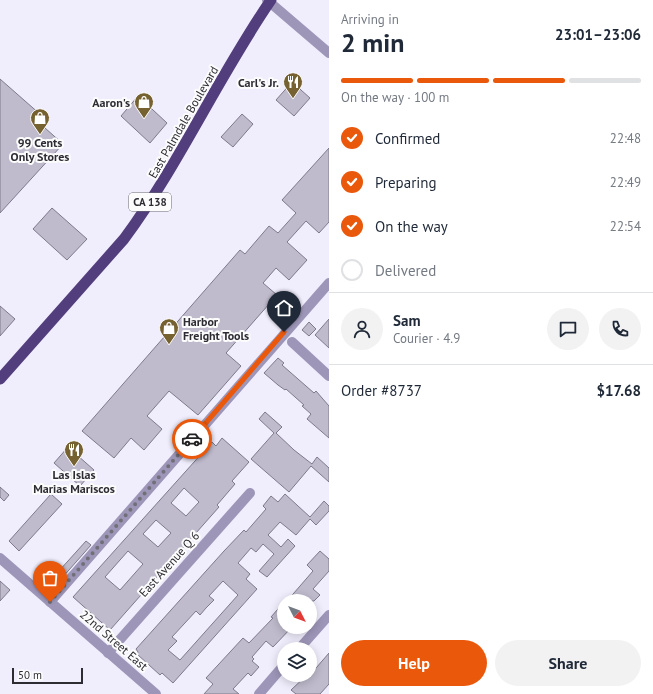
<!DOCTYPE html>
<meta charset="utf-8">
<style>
body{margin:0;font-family:"PT Sans",sans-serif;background:#f2f2f3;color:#1f2937;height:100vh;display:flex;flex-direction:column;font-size:15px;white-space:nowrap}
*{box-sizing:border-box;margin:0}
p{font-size:13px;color:#747a83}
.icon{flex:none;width:22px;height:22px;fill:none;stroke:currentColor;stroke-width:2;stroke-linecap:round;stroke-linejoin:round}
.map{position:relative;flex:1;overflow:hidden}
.side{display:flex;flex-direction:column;background:#fff;width:324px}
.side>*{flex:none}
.needle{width:26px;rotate:132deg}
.controls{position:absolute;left:277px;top:594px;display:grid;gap:8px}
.controls a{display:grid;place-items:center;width:40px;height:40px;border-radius:50%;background:#fff;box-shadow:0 2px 10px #0003;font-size:20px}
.scale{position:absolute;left:12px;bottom:10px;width:71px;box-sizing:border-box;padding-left:4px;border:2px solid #2d2c33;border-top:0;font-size:11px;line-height:14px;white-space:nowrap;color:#2d2c33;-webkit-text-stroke:3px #fcfcfc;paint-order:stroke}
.pin{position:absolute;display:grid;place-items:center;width:34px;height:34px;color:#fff;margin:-41px -17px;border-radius:50% 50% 50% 0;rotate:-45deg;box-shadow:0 0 4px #0007}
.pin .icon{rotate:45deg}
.courier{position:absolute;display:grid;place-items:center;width:40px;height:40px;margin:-20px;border:3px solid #ea580c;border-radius:50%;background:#fff;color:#222;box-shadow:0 1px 5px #0007}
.headline em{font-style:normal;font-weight:700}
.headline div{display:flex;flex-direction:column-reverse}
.headline{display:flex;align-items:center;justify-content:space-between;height:68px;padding:0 12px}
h1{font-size:26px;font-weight:700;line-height:30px}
.bar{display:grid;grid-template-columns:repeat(4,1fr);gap:6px 4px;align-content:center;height:48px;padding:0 12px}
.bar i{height:5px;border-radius:3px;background:#e0e1e3}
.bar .selected{background:#ea580c}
.bar p{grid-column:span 4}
.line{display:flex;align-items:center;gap:10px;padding:0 12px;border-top:1px solid #e0e1e3}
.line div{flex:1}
.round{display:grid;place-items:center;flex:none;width:42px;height:42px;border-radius:21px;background:#f2f2f3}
ol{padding:0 12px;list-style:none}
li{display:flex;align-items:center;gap:12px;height:44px}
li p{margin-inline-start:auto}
li .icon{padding:4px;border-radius:50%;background:#ea580c;color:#fff;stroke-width:4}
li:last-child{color:#747a83}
li i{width:22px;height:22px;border:2px solid #e0e1e3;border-radius:50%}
.action{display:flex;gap:8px;margin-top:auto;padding:8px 12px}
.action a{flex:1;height:46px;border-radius:24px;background:#ea580c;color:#fff;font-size:16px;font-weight:700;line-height:46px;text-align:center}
.action a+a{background:#f2f2f3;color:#1f2937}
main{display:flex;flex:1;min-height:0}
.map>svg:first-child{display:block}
.building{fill:#bfbbcd;stroke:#7e7a8c;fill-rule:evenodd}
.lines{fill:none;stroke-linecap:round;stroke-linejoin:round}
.minor{stroke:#9e96b8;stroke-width:10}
.tertiary{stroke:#9e96b8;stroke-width:10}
.trunk{stroke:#523e7c;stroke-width:11}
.done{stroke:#717079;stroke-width:4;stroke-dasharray:0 7.2}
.route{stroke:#ea580c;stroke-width:5}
.labels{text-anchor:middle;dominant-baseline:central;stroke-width:4;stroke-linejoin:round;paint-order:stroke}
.shield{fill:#fcfcfc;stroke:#6b6a6f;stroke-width:1}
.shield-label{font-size:11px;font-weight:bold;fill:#2d2c33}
.poi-label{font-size:12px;font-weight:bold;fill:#2d2c33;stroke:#fcfcfc;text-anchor:end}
.street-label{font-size:12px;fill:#2d2c33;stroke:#fcfcfc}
</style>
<main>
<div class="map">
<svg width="329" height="694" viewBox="0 0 329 694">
<rect width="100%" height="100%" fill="#f0edfc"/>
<g class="building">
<path d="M0 79 41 115 36 120 63 144 0 213Z"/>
<path d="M292 82 310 98 294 116 276 100Z"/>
<path d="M138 96 167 123 150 143 121 116Z"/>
<path d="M242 114 253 124 233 147 221 137Z"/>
<path d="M329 148V222L319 233 306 221 287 242 307 260 289 280 276 268 263 283 277 295 226 353 241 366 198 415 169 391 147 416 162 429 144 450 131 438 114 458 82 431 240 250 245 254 269 226 278 233 296 213 282 200Z"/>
<path d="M52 208 87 239 67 260 33 229Z"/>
<path d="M0 306 15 319 0 336Z"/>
<path d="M329 319V348L315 335Z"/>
<path d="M309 322 316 329 309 336 302 330Z"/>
<path d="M278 358 284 363 282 365 314 393 316 391 329 406V438L307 419 311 414 302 406 304 405 286 389 285 390 278 385 264 373Z"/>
<path d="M265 412 282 427 276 433 294 450 312 464 317 457 329 468V482L311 466 289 492 251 459 274 433 259 419Z"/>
<path d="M222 438 249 462 232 481 235 484 217 505 219 507 110 630 73 597 212 442 216 446ZM184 488 199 502 186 516 171 503ZM156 520 171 533 158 547 143 534ZM128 551 143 564 120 590 105 577Z"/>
<path d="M68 447 94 470 80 486 54 463Z"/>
<path d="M0 487 9 495 4 501 0 497Z"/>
<path d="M51 494 62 504 19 551 9 541Z"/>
<path d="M285 494 310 517 324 501 329 506V511L316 525 310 519 296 535 280 522 268 535 281 547 288 539 295 546 267 577 259 571 274 554 263 544 256 552 251 548 238 563 250 574 246 579 257 589 173 683 162 673 160 675 137 654 138 652 136 649 224 551 244 530 246 532 266 509 263 506 271 496 278 502ZM223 581 238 595 180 660 168 650 177 641 172 637 196 611 200 615 206 608 214 600 209 596Z"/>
<path d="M86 541 91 545 54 587 49 582Z"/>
<path d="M320 551 329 559V571L313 589 320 595 314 601H287L313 571 307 565Z"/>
<path d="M0 581 10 590 0 601Z"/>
<path d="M284 602V627H292L273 647 266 641 252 657 254 659 252 661 259 667 251 676 248 673 233 689 239 694H204L213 684 206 678 243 638 249 643 273 618 271 617Z"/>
<path d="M329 653V684L320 694H296L291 690 307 675H310Z"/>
</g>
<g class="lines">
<g class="minor">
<path d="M292 342 329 376"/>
<path d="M0 558 156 694"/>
<path d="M50 602 329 283"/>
<path d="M299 649 329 615"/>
<path d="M108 653 250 493"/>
<path d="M259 694 284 665"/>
</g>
<path class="tertiary" d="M267 0 329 53"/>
<path class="trunk" d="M0 379 124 239C180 163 218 77 271 0"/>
</g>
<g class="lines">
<path class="done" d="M50 602 192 439"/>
<path class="route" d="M192 439 284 332"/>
</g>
<defs>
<symbol id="restaurant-pin" viewBox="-11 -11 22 30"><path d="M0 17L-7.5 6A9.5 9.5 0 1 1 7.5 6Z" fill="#766130" stroke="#fcfcfc"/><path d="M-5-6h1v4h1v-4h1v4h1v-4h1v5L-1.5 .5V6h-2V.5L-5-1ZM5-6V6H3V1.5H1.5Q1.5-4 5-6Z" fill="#fff"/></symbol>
<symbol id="shop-pin" viewBox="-11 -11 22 30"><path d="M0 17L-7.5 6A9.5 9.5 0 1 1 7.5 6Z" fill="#766130" stroke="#fcfcfc"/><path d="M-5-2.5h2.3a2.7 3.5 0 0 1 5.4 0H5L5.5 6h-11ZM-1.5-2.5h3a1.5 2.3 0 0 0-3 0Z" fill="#fff"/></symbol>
</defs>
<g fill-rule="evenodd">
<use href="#restaurant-pin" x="282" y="71" width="22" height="30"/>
<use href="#shop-pin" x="133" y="91" width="22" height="30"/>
<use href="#shop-pin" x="29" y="107" width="22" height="30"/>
<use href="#shop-pin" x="158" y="317" width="22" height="30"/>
<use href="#restaurant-pin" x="63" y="439" width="22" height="30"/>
</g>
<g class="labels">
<rect class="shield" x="129" y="193" width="42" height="18" rx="3"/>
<g class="shield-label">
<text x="150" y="202">CA 138</text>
</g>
<g class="poi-label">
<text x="279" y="82">Carl's Jr.</text>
<text x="130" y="102">Aaron's</text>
<text x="40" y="142" text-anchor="middle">99 Cents<tspan x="40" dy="14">Only Stores</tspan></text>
<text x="183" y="321" text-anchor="start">Harbor<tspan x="183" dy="14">Freight Tools</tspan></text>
<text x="74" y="474" text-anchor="middle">Las Islas<tspan x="74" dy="14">Marias Mariscos</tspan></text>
</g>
<g class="street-label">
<text transform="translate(183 122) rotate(-60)">East Palmdale Boulevard</text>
<text transform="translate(169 564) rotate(-48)">East Avenue Q 6</text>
<text transform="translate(114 640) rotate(41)">22nd Street East</text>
</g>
</g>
</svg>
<div class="controls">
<a><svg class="needle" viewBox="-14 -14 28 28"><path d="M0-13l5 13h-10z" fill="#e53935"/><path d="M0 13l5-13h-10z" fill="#747a83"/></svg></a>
<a><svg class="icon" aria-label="layers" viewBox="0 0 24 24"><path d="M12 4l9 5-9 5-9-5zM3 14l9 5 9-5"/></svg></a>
</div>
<div class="scale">50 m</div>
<div class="pin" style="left:50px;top:602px;background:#ea580c"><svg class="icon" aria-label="bag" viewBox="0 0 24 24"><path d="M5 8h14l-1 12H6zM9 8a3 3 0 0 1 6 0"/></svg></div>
<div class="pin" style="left:284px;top:332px;background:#1f2937"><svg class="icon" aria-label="home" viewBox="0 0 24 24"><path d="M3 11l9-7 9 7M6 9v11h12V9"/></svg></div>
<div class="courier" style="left:192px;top:439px"><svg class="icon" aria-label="car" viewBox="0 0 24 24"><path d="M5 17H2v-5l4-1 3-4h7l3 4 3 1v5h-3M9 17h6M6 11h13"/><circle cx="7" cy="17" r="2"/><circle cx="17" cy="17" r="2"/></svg></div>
</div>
<section class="side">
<div class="headline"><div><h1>2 min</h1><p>Arriving in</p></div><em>23:01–23:06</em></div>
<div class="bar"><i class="selected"></i><i class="selected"></i><i class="selected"></i><i></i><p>On the way · 100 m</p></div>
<ol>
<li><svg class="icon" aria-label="check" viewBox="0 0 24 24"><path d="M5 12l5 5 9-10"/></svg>Confirmed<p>22:48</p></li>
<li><svg class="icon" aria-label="check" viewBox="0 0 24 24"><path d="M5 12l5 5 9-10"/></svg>Preparing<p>22:49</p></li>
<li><svg class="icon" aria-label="check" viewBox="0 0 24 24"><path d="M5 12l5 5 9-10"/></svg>On the way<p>22:54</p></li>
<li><i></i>Delivered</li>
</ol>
<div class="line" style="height:72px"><a class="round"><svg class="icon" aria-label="person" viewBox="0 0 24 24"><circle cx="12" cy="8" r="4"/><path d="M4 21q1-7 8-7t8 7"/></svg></a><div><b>Sam</b><p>Courier · 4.9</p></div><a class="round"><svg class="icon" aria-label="chat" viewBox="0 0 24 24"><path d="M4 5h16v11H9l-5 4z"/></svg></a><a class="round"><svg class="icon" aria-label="phone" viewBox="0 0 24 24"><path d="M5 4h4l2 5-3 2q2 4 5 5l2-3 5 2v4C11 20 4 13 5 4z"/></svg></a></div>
<div class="line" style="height:52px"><div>Order #8737</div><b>$17.68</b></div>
<div class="action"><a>Help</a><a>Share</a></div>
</section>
</main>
